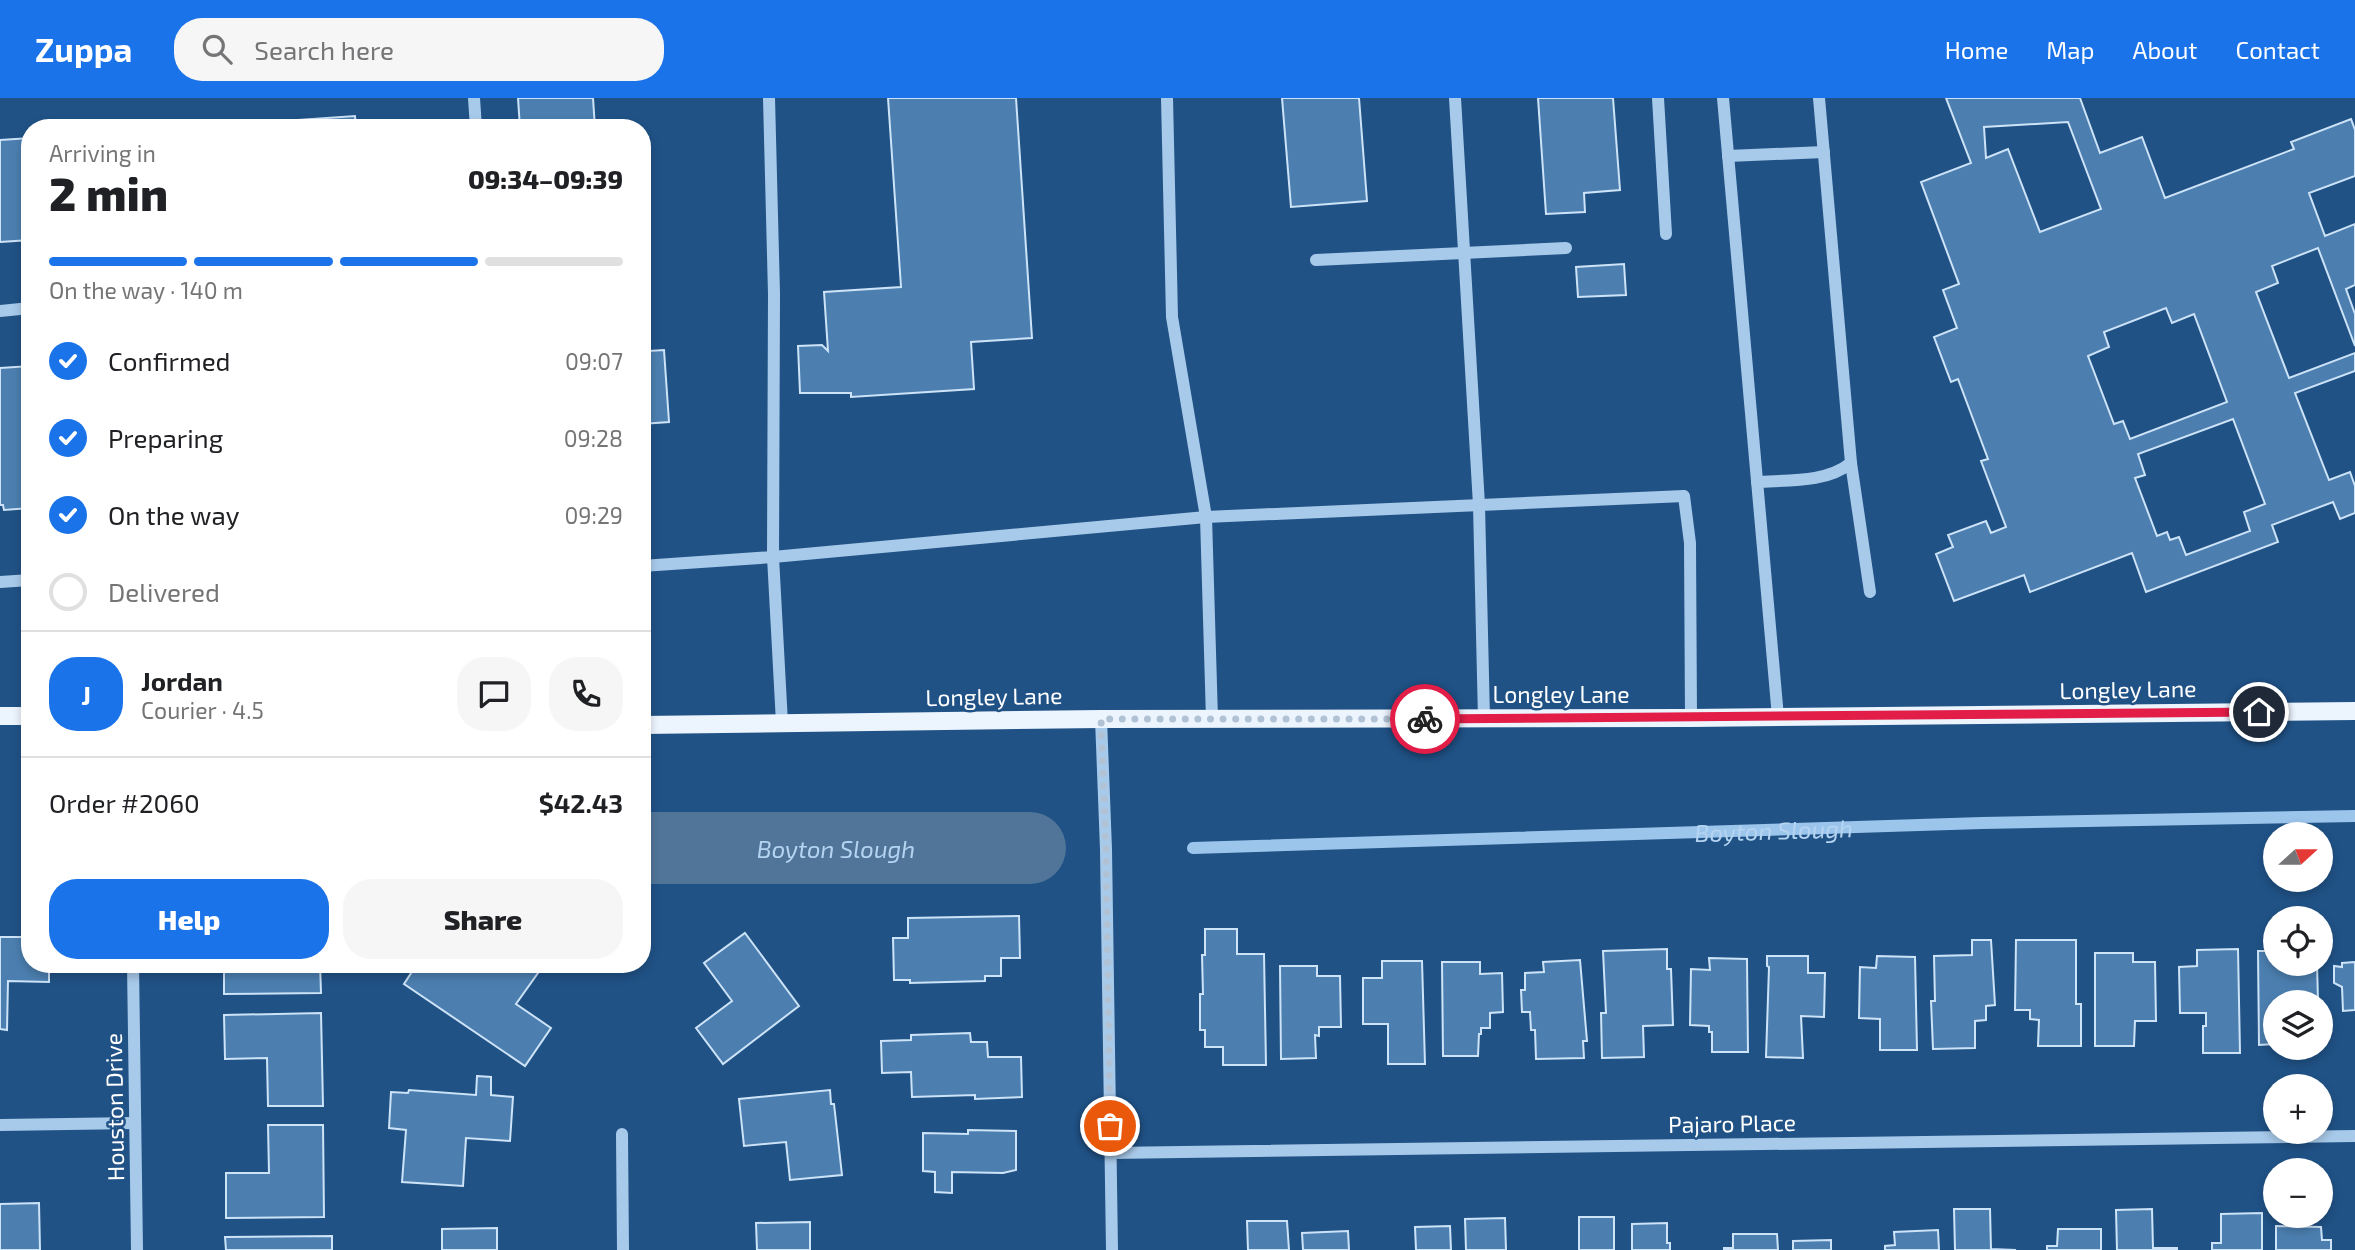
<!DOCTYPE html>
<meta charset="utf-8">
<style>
body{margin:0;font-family:"Exo 2",sans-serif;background:#f6f6f6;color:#202124;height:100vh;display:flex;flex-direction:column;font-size:26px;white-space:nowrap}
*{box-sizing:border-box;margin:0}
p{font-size:23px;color:#757577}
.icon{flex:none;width:38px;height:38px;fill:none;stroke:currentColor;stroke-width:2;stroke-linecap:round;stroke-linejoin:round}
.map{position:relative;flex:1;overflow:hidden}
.sheet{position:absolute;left:21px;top:21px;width:630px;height:854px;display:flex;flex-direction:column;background:#fff;border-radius:28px;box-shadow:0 4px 10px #0003}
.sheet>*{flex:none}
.needle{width:46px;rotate:69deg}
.buttons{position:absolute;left:2263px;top:724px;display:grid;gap:14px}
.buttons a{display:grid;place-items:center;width:70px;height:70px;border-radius:50%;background:#fff;box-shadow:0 4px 10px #0003;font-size:35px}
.pin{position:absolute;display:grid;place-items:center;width:60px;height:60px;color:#fff;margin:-30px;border:4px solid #fff;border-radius:50%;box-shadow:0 2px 7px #0007}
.courier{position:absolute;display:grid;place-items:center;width:70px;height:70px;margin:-35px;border:5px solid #e11d48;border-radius:50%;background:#fff;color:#222;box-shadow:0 2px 9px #0007}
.overview em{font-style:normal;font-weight:800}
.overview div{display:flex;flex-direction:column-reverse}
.overview{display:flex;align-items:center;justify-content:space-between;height:119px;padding:0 28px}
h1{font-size:46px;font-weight:800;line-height:52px}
.bar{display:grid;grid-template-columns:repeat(4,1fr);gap:10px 7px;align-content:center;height:84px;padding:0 28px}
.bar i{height:9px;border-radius:5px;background:#e0e0e0}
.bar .current{background:#1a73e8}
.bar p{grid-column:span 4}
.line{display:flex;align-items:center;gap:18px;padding:0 28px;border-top:2px solid #e0e0e0}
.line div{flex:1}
.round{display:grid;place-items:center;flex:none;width:74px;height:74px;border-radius:28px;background:#f6f6f6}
ol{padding:0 28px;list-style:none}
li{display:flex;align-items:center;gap:21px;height:77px}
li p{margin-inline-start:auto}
li .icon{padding:7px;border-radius:50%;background:#1a73e8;color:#fff;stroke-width:4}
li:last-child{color:#757577}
li i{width:38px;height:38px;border:4px solid #e0e0e0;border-radius:50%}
.action{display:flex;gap:14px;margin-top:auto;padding:14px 28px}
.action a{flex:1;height:80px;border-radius:28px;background:#1a73e8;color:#fff;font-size:28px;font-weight:800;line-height:80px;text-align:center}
.action a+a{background:#f6f6f6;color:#202124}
header{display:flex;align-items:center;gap:42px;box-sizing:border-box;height:98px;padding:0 35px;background:#1a73e8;color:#fff}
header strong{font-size:33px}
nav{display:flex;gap:38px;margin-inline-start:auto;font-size:24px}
.search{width:490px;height:63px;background:#f6f6f6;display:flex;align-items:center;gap:18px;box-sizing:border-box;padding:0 24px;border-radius:28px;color:#757577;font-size:26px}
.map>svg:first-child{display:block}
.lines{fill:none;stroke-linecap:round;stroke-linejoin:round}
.stream{stroke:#9cc5eb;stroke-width:12}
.river{stroke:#507599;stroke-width:72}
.building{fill:#4c7fb0;stroke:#cde3f7;stroke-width:2;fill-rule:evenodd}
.minor{stroke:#a8caea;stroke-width:12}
.major{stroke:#ecf4fe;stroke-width:18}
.done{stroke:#b1c2d5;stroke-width:7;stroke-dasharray:0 12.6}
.route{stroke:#e11d48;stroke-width:9}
.labels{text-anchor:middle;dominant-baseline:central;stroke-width:5;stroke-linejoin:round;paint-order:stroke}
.street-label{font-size:23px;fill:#fff;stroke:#205286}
.water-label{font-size:24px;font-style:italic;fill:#b4d4f1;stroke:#205286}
</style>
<header>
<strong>Zuppa</strong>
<div class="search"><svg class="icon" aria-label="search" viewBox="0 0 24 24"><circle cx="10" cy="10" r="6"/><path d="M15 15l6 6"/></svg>Search here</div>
<nav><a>Home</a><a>Map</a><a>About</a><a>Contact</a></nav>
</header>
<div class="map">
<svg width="2355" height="1152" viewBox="0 0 2355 1152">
<rect width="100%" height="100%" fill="#205286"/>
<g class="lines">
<path class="stream" id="s1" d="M1193 750 1982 725 2355 718"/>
<path class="river" id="s2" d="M642 750H1030"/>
</g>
<g class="building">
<path d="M518 0H593L595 30H520Z"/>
<path d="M888 0H1016L1032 240 971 244 974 291 851 299V295H800L798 248 822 247 828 253 824 194 901 189Z"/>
<path d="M1282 0H1359L1367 103 1291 109Z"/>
<path d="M1538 0H1613L1620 92 1584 95 1585 114 1546 116Z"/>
<path d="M1946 0H2080L2100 55 2142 39 2165 100 2294 51 2291 44 2351 21 2355 32V78L2309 95 2325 138 2355 126V187L2346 191 2355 216V248L2318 150 2272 168 2278 185 2256 194 2289 280 2355 255V273L2295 295 2329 382 2350 374 2355 388V415L2340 421 2333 404 2272 427 2278 444 2146 494 2132 455 2030 494 2024 477 1954 503 1936 456 1953 449 1948 437 1986 423 1991 435 2006 429 1981 363 1988 361 1958 281 1951 284 1934 239 1957 230 1943 192 1959 186 1921 84 1971 65ZM2068 24 2101 111 2040 134 2008 51 1986 60 1984 29ZM2166 210 2172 225 2194 216 2227 304 2130 341 2123 323 2114 326 2088 258 2109 249 2104 234ZM2233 321 2265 406 2244 414 2250 433 2186 457 2179 439 2170 442 2167 434 2157 438 2135 380 2145 377 2138 356Z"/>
<path d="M355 18 356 30H256L255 25Z"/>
<path d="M30 40V142L0 144V42Z"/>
<path d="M1624 166 1626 197 1578 199 1576 169Z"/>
<path d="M642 225H647L649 253 664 252 669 324 642 326Z"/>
<path d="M30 268V410L4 412 3 407H0V270Z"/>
<path d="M1019 818 1020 860H1001V878H985V883L910 885V882H894L893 840H908V820Z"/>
<path d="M1205 831H1237V856H1264L1266 967H1223V949H1205V932H1200V896H1203L1202 857H1205Z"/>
<path d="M745 835 799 908 723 966 696 930 732 903 704 865Z"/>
<path d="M0 839H30V866H49V884L8 883 7 932 0 931Z"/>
<path d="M1972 842H1991L1995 907 1986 908V922L1975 923V950L1933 951 1931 903H1935L1934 858 1972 857Z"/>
<path d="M2016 842H2076V906H2081V948H2038L2039 922 2030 921V912H2015Z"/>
<path d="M1667 851V871H1671L1673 927 1643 928 1644 959 1602 960 1601 915H1606L1603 853Z"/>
<path d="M2238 851 2240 955H2203V928H2206V915H2180L2179 869 2197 868V852Z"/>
<path d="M2258 853H2275V866H2317L2318 903 2275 905V946L2259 947Z"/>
<path d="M2095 855H2133V864H2155L2156 923H2135L2134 948H2095Z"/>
<path d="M1767 858H1808V875H1825L1824 919 1801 918 1803 960 1766 959 1769 869 1767 868Z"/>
<path d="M1877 858 1915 859 1917 952H1880V921L1859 920 1860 869 1876 870Z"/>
<path d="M1709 860 1747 861 1748 954H1712V934H1709V928L1690 927 1691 871 1710 872Z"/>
<path d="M1580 862 1587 943H1583L1584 960 1536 961 1535 932H1531L1530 914H1522L1521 892H1525V875L1544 874 1543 864Z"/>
<path d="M1382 863H1422L1425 966H1388V926H1363V880H1382Z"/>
<path d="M1442 864H1480V876L1502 875 1503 914 1490 915V930H1481V936H1479L1478 958H1443Z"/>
<path d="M2355 864V912L2343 913 2342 889 2334 885V868L2342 869V865Z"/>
<path d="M224 866H320L321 895 224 896Z"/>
<path d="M417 866H468L475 871 478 866 543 868 516 906 551 930 525 968 404 886Z"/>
<path d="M1280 868H1317V878H1340L1341 929H1319V938L1315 937 1316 960 1281 961Z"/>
<path d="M321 915 323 1008H268L267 960 225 961 224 917Z"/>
<path d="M970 935 971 944H987L988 959H1021L1022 999 975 1001V997L912 999 911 974 882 975 881 943 911 942V937Z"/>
<path d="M477 978 491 979V997L513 999 510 1043 466 1040 463 1088 402 1084 406 1032 389 1030 391 994 408 995 409 992 476 997Z"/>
<path d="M830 992 831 1006H834L842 1077 790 1082 786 1044 744 1048 739 1001Z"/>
<path d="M268 1027H323L324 1119 226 1120V1075H269Z"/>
<path d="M968 1032 1016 1033V1072L1003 1075 952 1074V1095L935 1094V1074L923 1073V1035L968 1036Z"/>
<path d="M39 1105 40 1152H0V1106Z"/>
<path d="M1954 1111H1990L1991 1151 2016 1152H1955Z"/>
<path d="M2152 1111 2153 1150H2177V1152H2117L2116 1112Z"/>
<path d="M2262 1115V1152H2212V1145H2221V1116Z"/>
<rect x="1579" y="1119" width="35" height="33"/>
<path d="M1505 1120 1506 1152H1466L1465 1121Z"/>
<path d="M1247 1123H1287L1289 1152H1248Z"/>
<path d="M810 1124V1152H757L756 1125Z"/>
<path d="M1667 1125V1145H1670V1152H1632V1126Z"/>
<path d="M1450 1128 1451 1152H1416L1415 1129Z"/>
<path d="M2276 1128 2321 1129 2322 1142H2331V1152H2276Z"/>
<path d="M497 1130V1152H442V1131Z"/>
<path d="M2058 1131H2101V1152H2047V1148H2057Z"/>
<path d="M1938 1132 1939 1152H1885V1148L1895 1147 1894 1134Z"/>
<path d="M1348 1133 1349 1152H1303L1302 1135Z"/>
<path d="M1733 1136H1777L1778 1152H1724V1150H1733Z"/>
<path d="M332 1138V1152H226L225 1139Z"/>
<path d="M1831 1142V1152H1793V1143Z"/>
</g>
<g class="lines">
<g class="minor">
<path d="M474 0 476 30"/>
<path d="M1167 0 1172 219 1206 419 1212 621"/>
<path d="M1455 0 1479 407 1484 621"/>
<path d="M1658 0 1666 136"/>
<path d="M1723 0 1778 619"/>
<path d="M1728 58 1824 54"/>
<path d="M1316 162 1566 150"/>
<path d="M0 213 30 210"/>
<path d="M1851 365 1870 494"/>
<path d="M1757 384C1788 382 1826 385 1851 365L1819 0"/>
<path d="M642 468 773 459 774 196 769 0"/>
<path d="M0 484 30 482"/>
<path d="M1101 621 1106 751 1112 1152"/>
<path d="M782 625 773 459 1206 419 1684 398 1690 445 1691 620"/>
<path d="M133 866 137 1152"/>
<path d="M0 1027 135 1025"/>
<path d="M622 1036 623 1152"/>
<path d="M1110 1055 2355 1038"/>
</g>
<g class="major">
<path d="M0 618H30"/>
<path d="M642 627 1101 621 1691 620 2355 613"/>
</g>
</g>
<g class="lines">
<path class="done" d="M1110 1028 1106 751 1101 621H1425"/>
<path class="route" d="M1425 621 2259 614"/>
</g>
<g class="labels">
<g class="street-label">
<text transform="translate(2128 591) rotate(-1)">Longley Lane</text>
<text x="1561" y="596">Longley Lane</text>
<text transform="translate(994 598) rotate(-1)">Longley Lane</text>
<text transform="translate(114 1009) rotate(-91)">Houston Drive</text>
<text transform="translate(1732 1025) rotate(-1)">Pajaro Place</text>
</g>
<g class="water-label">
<text stroke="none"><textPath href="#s1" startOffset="581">Boyton Slough</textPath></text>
<text stroke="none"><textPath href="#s2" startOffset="194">Boyton Slough</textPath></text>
</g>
</g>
</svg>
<div class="buttons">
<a><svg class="needle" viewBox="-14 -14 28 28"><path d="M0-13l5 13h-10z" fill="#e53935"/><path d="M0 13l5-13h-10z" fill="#757577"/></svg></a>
<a><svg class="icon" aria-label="locate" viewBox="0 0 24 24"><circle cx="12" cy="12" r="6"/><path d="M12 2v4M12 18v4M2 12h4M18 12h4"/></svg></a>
<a><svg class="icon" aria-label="layers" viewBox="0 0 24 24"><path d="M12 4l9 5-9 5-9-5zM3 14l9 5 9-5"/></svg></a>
<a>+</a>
<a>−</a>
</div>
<div class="pin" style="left:1110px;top:1028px;background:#ea580c"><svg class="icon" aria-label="bag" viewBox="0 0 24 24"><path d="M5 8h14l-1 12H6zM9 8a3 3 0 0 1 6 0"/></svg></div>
<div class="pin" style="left:2259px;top:614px;background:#1f2937"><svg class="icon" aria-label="home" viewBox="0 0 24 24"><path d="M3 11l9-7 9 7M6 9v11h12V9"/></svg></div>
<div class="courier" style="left:1425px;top:621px"><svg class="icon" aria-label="bike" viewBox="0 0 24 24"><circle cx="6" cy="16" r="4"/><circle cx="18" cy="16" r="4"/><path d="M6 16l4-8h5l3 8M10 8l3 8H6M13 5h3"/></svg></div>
<section class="sheet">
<div class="overview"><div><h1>2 min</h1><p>Arriving in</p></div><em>09:34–09:39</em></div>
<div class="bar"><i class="current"></i><i class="current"></i><i class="current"></i><i></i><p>On the way · 140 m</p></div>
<ol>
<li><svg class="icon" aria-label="check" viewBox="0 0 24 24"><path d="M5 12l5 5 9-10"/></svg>Confirmed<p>09:07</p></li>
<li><svg class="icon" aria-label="check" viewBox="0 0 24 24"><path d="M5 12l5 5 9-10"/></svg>Preparing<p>09:28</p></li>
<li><svg class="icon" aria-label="check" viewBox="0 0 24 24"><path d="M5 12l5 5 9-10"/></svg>On the way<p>09:29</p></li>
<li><i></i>Delivered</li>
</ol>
<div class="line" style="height:126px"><b class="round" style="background:#1a73e8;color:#fff">J</b><div><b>Jordan</b><p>Courier · 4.5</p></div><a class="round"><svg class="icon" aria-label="chat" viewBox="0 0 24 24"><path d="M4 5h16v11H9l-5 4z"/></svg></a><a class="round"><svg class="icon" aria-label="phone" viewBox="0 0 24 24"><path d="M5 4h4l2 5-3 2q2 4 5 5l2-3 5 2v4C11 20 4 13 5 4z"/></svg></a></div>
<div class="line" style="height:91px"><div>Order #2060</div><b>$42.43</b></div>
<div class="action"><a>Help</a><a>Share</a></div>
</section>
</div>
